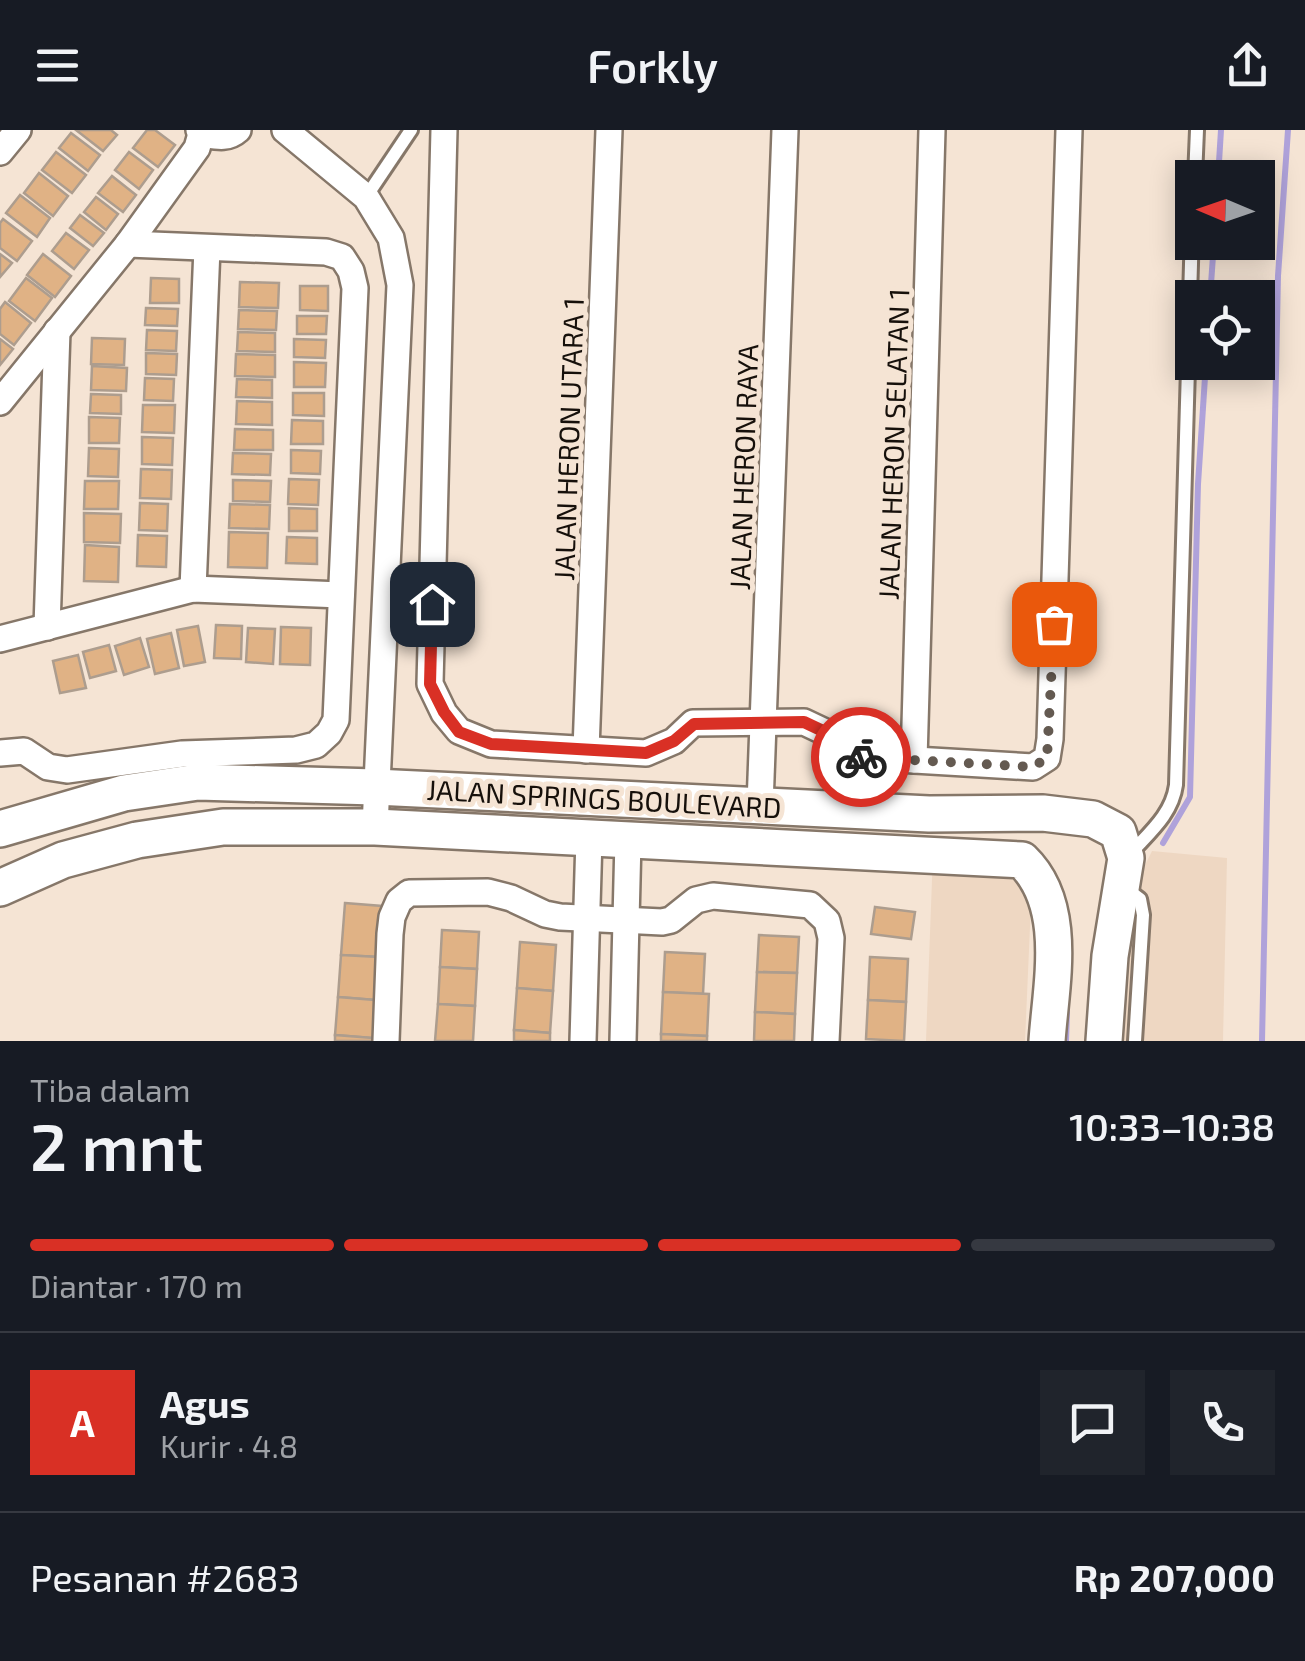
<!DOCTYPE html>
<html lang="id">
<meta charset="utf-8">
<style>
body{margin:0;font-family:"Exo 2",sans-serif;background:#20242c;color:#f1f3f6;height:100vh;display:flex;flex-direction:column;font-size:38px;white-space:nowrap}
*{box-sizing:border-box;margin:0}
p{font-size:32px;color:#9ea1a6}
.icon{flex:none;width:55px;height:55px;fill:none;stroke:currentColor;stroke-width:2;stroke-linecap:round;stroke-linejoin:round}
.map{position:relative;height:911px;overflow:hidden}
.drawer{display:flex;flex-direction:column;background:#171b24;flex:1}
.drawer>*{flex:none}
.needle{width:65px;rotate:272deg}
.fabs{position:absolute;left:1175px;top:30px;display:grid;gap:20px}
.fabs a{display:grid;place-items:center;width:100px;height:100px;border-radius:0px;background:#171b24;box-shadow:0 5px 25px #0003;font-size:50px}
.pin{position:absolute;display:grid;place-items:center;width:85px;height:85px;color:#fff;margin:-42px;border-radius:20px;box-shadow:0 5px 15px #0006}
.courier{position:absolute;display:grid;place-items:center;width:100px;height:100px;margin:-50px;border:8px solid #d93025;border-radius:50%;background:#fff;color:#222;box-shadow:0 2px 12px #0007}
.headline em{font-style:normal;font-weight:600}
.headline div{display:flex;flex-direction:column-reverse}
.headline{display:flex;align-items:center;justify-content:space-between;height:170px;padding:0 30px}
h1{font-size:65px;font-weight:600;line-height:75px}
.bar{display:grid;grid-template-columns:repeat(4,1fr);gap:15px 10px;align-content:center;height:120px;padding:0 30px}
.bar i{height:12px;border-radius:8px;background:#363941}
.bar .current{background:#d93025}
.bar p{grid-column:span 4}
.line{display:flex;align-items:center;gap:25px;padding:0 30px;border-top:2px solid #363941}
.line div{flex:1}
.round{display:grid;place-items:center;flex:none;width:105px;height:105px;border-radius:0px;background:#20242c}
header{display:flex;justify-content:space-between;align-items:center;height:130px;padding:0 30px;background:#171b24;font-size:45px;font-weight:600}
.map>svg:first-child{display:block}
.built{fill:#eed7c2}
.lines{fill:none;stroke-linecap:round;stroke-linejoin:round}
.stream{stroke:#afa2da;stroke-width:6}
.building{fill:#e0b285;stroke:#ad9d8e;stroke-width:2.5}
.lane-casing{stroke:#867769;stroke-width:18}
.street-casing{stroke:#867769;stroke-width:30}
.secondary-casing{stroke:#867769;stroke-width:40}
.lane{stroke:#fff;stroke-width:12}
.street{stroke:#fff;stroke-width:25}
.secondary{stroke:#fff;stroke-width:35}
.done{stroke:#645a51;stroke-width:10;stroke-dasharray:0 18}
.route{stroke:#d93025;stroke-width:12}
.labels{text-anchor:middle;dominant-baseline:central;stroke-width:10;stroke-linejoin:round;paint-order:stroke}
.street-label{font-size:28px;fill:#16100b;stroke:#f5e4d4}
</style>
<header><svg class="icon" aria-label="menu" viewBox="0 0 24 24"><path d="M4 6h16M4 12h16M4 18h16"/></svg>Forkly<svg class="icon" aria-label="share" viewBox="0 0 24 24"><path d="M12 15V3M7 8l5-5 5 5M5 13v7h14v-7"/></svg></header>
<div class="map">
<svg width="1305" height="911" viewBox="0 0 1305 911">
<rect width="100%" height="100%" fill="#f5e4d4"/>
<g class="built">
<path d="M1152 721 1227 728 1223 911H1109L1114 797Z"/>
<path d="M933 723 1017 738 1031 774 1025 911H926Z"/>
</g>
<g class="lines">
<g class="stream">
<path d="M1218 48 1221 0"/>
<path d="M1210 168 1214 112"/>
<path d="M1163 713 1190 667 1198 354 1206 232"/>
<path d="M1066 911 1067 882"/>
<path d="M1262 911 1278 146 1288 0"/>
</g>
</g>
<g class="building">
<path d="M76 0H111L117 5 103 21Z"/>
<path d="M147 0H155L175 15 158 37 133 18Z"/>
<path d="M71 3 100 25 88 41 59 18Z"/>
<path d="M56 22 86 45 72 63 42 40Z"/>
<path d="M129 22 153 40 139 59 115 40Z"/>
<path d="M39 43 68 66 53 86 24 63Z"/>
<path d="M112 46 136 65 123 82 98 63Z"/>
<path d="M20 65 50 88 37 107 6 83Z"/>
<path d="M96 67 118 84 106 100 84 82Z"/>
<path d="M80 85 104 103 93 116 70 98Z"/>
<path d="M3 89 32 111 17 131 0 118V93Z"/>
<path d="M66 103 89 120 74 139 52 121Z"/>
<path d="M0 124 12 133 0 147Z"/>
<path d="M43 124 71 146 55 167 27 145Z"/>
<path d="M26 148 52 168 35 191 9 171Z"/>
<path d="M151 148 179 149V173H150Z"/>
<path d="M240 152 279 153 278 178 239 177Z"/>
<path d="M300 156H328V181L300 180Z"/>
<path d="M5 172 31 193 14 215 0 204V179Z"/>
<path d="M146 178 178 179 177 196 145 195Z"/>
<path d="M239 180 277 181 276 200 238 199Z"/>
<path d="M297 186H327L326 204H297Z"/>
<path d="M147 200 177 201 176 221 146 220Z"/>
<path d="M238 202 275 203V222L237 221Z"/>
<path d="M92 208 125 209 124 235 91 234Z"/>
<path d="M0 209 13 219 0 235Z"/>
<path d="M294 209 326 210 325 228 294 227Z"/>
<path d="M146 223 177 224 176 245 146 244Z"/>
<path d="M236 224 275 225V247L235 246Z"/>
<path d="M294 232 326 233 325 257H294Z"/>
<path d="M92 236 127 238 126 261 91 260Z"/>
<path d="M145 248 174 249 173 271 144 270Z"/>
<path d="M237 249 272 250V268L236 267Z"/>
<path d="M293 263H324V286L293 285Z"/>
<path d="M91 264 121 265V284L90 283Z"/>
<path d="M237 271 272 272V295L236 294Z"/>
<path d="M143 275H175L174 303 142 302Z"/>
<path d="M89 287 120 288 119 313H89Z"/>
<path d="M292 290 323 291V314H291Z"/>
<path d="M235 299 273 300V320H234Z"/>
<path d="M142 307 173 308 172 335 142 334Z"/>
<path d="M89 318 119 319 118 347 88 346Z"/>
<path d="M291 320 321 321 320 344 291 343Z"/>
<path d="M233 323 271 324 270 345 232 344Z"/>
<path d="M141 339 172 340 171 369 140 368Z"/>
<path d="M289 349 319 350 318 375 288 374Z"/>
<path d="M233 350 271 351 270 372 233 371Z"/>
<path d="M85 351H119L118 379H84Z"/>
<path d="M140 373 168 374 167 401 139 400Z"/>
<path d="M230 374 270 375 269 399 229 398Z"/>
<path d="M289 378 317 379V401H289Z"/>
<path d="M84 383 121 384 120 413 84 412Z"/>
<path d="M229 402 268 403 267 438 228 437Z"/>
<path d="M138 405 167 406 166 437 137 436Z"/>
<path d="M287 407 317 408V434L286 433Z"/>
<path d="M85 415 119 417 118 452 84 451Z"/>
<path d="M216 495 242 496 241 529 214 528Z"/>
<path d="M198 496 205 532 184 536 177 500Z"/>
<path d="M281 497 311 498 310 535 280 534Z"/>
<path d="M248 498 275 499 273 534 246 532Z"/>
<path d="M171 503 179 538 155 544 147 509Z"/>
<path d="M140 508 149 537 124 545 115 516Z"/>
<path d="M109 515 116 541 90 548 83 522Z"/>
<path d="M78 525 86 558 60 563 53 531Z"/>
<path d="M345 773 382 776 379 827 341 825Z"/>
<path d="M875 777 915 782 911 809 871 804Z"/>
<path d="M442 800 479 802 477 839 440 837Z"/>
<path d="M759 805 799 807 797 843 757 842Z"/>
<path d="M520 812 556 815 553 861 517 858Z"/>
<path d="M665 822 705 824 703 864 663 862Z"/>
<path d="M341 825 379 827 375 870 338 867Z"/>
<path d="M870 827 908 829 906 872 868 870Z"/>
<path d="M440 837 477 839 475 876 438 874Z"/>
<path d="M757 842 797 843 795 884 755 882Z"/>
<path d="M517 858 553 861 550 903 514 900Z"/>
<path d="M663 862 709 864 707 906 661 904Z"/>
<path d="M338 867 375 870 373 908 335 905Z"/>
<path d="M868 870 906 872 904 911 866 909Z"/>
<path d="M438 874 475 876 473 911H435Z"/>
<path d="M755 882 795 884 794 911H754Z"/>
<path d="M514 900 550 903V911H514Z"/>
<path d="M661 904 707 906V911H661Z"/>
<path d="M335 905 373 908 372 911H335Z"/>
</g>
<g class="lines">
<defs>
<g id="lane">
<path d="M1195 48 1197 0"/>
<path d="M366 67 411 0"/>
<path d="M1131 723C1150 702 1172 684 1176 655L1192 99"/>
<path d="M1124 757 1140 769 1143 785 1135 911"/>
</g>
<g id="street">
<path d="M199 0 201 4C215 6 227 10 238 0"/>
<path d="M285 0 366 67 391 108 400 155 375 697"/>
<path d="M444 0 430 554 444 583 459 601 491 614 646 623 674 611 693 593 804 592 823 601 844 621 864 627 1033 637 1047 628 1050 609 1069 0"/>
<path d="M0 22 18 0"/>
<path d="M0 272 128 114 197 18 201 4"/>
<path d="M193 459 207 118"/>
<path d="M47 497 57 201"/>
<path d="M0 509 193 459 341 465"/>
<path d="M586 620 609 0"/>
<path d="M0 623 24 621 48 637 67 640 182 624 296 620 316 615 329 603 336 590 355 158 351 141 342 127 326 122 128 114"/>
<path d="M914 630 932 0"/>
<path d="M760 675 785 0"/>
<path d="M386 911 390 804 392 787 399 771 409 763 488 762 511 768 545 784 560 787 662 792 671 790 696 770 713 766 810 775 827 791 831 808 826 911"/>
<path d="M583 911 589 708"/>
<path d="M623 911 628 710"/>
</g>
<g id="secondary">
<path d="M0 699 124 663 198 652 375 657 929 684 1043 683 1093 689 1118 702 1126 728 1110 826 1104 911"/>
<path d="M0 758 63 730 137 710 223 697H375L1022 730C1069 775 1051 853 1047 911"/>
</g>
</defs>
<use href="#lane" class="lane-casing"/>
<use href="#street" class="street-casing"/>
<use href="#secondary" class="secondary-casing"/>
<use href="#lane" class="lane"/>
<use href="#street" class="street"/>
<use href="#secondary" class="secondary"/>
</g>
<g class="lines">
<path class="done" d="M861 627 1033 637 1047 628 1054 494"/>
<path class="route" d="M432 474 430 554 444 582 459 602 491 614 646 623 674 611 694 594 804 592 823 601 844 620 861 627"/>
</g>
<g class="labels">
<g class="street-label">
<text transform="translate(568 309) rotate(-88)">JALAN HERON UTARA 1</text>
<text transform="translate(893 314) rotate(-88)">JALAN HERON SELATAN 1</text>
<text transform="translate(743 337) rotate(-88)">JALAN HERON RAYA</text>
<text transform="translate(604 668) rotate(3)">JALAN SPRINGS BOULEVARD</text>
</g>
</g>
</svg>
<div class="fabs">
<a><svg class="needle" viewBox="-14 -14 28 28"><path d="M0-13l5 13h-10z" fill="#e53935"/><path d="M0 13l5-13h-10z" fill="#9ea1a6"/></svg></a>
<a><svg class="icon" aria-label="locate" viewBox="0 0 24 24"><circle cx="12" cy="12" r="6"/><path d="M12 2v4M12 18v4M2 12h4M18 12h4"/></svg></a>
</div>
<div class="pin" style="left:1054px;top:494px;background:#ea580c"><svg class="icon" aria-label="bag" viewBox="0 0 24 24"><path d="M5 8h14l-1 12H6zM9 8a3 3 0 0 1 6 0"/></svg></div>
<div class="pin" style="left:432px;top:474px;background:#1f2937"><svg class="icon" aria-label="home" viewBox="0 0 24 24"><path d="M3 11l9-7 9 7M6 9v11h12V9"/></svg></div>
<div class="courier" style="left:861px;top:627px"><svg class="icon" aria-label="bike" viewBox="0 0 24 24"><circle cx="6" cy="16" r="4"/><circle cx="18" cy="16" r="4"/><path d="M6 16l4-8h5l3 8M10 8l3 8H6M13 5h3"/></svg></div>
</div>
<section class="drawer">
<div class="headline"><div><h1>2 mnt</h1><p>Tiba dalam</p></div><em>10:33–10:38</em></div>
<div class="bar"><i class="current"></i><i class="current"></i><i class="current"></i><i></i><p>Diantar · 170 m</p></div>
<div class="line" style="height:180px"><b class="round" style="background:#d93025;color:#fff">A</b><div><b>Agus</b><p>Kurir · 4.8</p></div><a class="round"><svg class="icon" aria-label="chat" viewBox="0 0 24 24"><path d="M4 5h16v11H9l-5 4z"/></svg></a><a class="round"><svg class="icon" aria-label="phone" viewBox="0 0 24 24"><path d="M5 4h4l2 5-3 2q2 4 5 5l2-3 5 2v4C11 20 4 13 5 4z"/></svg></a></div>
<div class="line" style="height:130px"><div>Pesanan #2683</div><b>Rp 207,000</b></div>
</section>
